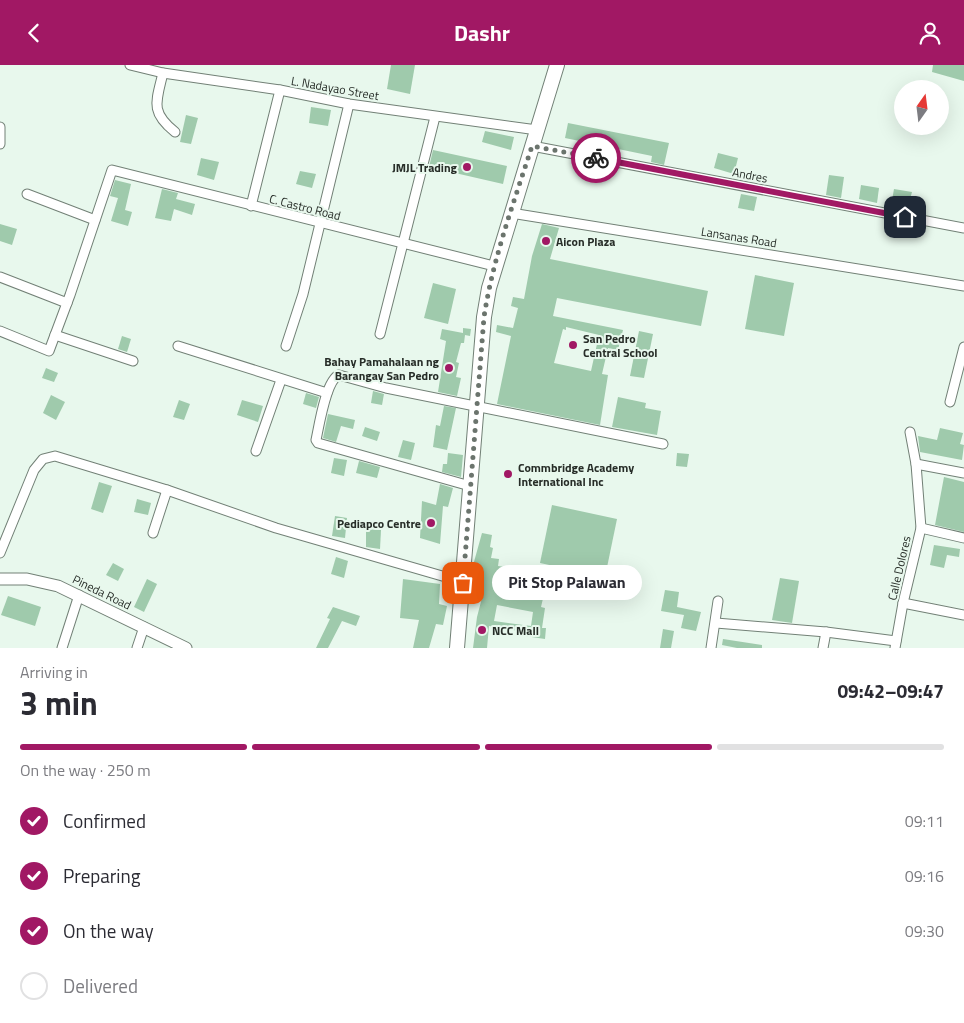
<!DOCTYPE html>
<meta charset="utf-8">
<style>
body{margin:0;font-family:"Titillium Web",sans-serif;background:#f7f7f7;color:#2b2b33;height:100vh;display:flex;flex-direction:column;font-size:19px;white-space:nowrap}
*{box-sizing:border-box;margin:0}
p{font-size:16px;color:#7c7c81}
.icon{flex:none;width:28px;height:28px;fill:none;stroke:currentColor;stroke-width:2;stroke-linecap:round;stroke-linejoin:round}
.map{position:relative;height:583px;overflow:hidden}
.drawer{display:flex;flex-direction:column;background:#fff;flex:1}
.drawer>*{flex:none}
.needle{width:32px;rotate:14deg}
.fabs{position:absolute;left:894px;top:15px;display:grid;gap:10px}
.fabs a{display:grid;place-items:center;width:55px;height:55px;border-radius:50%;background:#fff;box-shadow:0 5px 20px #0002;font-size:25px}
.pin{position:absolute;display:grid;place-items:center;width:42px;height:42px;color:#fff;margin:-21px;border-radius:10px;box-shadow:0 2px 8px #0006}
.courier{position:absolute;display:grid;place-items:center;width:50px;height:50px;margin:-25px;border:4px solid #a11864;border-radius:50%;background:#fff;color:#222;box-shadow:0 1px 6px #0007}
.bubble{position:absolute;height:35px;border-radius:18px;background:#fff;box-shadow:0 5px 20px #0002;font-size:16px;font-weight:700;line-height:35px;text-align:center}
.summary em{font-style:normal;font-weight:700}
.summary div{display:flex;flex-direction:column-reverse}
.summary{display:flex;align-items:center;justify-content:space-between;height:85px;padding:0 20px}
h1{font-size:32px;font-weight:700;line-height:38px}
.bar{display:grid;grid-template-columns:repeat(4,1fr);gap:8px 5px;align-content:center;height:60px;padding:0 20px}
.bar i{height:6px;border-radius:4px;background:#e1e1e2}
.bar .selected{background:#a11864}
.bar p{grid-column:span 4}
ol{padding:0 20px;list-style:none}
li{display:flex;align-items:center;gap:15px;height:55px}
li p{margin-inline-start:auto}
li .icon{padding:5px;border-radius:50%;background:#a11864;color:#fff;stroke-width:4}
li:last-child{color:#7c7c81}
li i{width:28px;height:28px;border:2px solid #e1e1e2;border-radius:50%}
header{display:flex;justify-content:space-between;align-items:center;height:65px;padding:0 20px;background:#a11864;color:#fff;font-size:22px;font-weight:700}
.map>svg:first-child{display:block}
.building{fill:#9fcaac;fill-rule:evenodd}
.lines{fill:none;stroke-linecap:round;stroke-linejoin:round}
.minor-casing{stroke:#728076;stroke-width:11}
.tertiary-casing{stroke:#728076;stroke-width:13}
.primary-casing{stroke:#728076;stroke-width:16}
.minor{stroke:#fff;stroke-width:9}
.tertiary{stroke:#fff;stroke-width:11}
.primary{stroke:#fff;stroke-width:14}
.done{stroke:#6b746d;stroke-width:5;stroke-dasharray:0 9}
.route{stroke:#a11864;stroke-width:6}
.poi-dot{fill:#a11864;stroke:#e8f8ed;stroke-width:2}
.labels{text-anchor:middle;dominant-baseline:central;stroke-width:4;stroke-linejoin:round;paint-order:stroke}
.street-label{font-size:12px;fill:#272d28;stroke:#e8f8ed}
.poi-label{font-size:12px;font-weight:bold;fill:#272d28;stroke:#e8f8ed;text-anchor:start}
</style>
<header><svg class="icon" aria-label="back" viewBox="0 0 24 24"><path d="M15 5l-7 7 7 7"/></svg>Dashr<svg class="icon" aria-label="person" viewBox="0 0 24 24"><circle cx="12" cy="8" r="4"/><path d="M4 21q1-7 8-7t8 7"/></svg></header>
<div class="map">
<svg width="964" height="583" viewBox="0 0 964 583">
<rect width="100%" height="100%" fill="#e8f8ed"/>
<g class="building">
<path d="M391 0H415L410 29 387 24Z"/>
<path d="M933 0H964V16L932 7Z"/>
<path d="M311 42 331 45 328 61 309 58Z"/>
<path d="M186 50 198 53 191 79 180 77Z"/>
<path d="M568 58 669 78 664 100 651 97 652 91 565 73Z"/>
<path d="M485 66 514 72 511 85 482 77Z"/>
<path d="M433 85 507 101 503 119 429 102Z"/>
<path d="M718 88 738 93 734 109 714 103Z"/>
<path d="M201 93 219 97 214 115 197 110Z"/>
<path d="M300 106 316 109 312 123 296 119Z"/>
<path d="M829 110 844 112 841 133 826 130Z"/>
<path d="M115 115 131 119 125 145 132 147 128 161 111 156 118 133 110 131Z"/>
<path d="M861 120 879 123 877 138 859 134Z"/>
<path d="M162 124 178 128 176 134 195 139 192 150 174 144 171 156 155 153Z"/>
<path d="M894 124 912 127 910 134 922 137 920 148 891 141Z"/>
<path d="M741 129 757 132 754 146 738 143Z"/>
<path d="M0 159 17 164 12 180 0 176Z"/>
<path d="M542 159 559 163 550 194 708 226 701 261 557 233 553 251 623 265 618 285 608 283 602 309 608 310 600 360 497 339 511 271 496 267 497 260 513 263 518 243 511 241 513 232 524 234 532 191ZM566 262 599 270 591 306 554 298 563 264 566 265Z"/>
<path d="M755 210 794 218 784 271 745 264Z"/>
<path d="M433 218 456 224 448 259 424 253Z"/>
<path d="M463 263 471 264 470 271 465 270 464 278H461L456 297 459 298 456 312 461 313 457 331 438 327 446 276 440 274 442 264 463 268Z"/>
<path d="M639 266 653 269 644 313 630 311Z"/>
<path d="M122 271 131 274 127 287 118 284Z"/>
<path d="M46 303 58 308 54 317 42 313Z"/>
<path d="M373 326 384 329 382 340 371 338Z"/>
<path d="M306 328 319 332 316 343 303 339Z"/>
<path d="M51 330 65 337 56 355 43 348Z"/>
<path d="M618 332 646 338 645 343 661 346 657 370 612 362Z"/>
<path d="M179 335 190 339 184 355 173 352Z"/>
<path d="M242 335 263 341 258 357 237 350Z"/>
<path d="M444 341 456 343 447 385 433 382 436 360 440 361Z"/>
<path d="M328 349 355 355 353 364 341 361 336 377 323 373Z"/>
<path d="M365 362 380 367 377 376 362 371Z"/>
<path d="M940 363 963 368 960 379 964 380 962 395 920 387 918 371 937 375Z"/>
<path d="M403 375 415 378 411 395 398 392Z"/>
<path d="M448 388 463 390 461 412 442 407 443 399H447Z"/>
<path d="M677 388 689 389 687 402 676 401Z"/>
<path d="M334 393 347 395 344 411 331 408Z"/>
<path d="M359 396 380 402 377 413 356 408Z"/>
<path d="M944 412 964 417V467L935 460Z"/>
<path d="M99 417 112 421 103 448 91 444Z"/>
<path d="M440 419 453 423 448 442 443 441 440 479 420 473 422 436 436 440Z"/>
<path d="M137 434 151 438 148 450 134 447Z"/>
<path d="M552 440 617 454 605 512 540 498Z"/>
<path d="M335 451 347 453 345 473 332 471Z"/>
<path d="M366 464 381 465 380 484 366 482Z"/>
<path d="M482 468 492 470 490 482 493 483 491 493 499 494 498 501 519 504 517 519 545 525 541 542 545 543 542 563H546L545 574 518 570 519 566 489 561 487 583H473L477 552 483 529 476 527 479 510 472 509V504ZM497 540 533 547 531 561 494 556Z"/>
<path d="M934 480 960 484 959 492 947 490 944 503 930 500Z"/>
<path d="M336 492 348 496 344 513 331 509Z"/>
<path d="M113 498 124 504 118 516 106 510Z"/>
<path d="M780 513 799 516 792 558 772 555Z"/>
<path d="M147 514 157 519 144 547 134 542Z"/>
<path d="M403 514 440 519 439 539 447 541 443 560 436 559 429 583H413L419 555 400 553Z"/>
<path d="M665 525 679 527 677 542 701 547 696 566 681 563 684 550 661 546Z"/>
<path d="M8 531 41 542 35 561 1 550Z"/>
<path d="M333 542 360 551 356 561 342 556 328 583H316L330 554 327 553Z"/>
<path d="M663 564 674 566 671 583H660Z"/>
<path d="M723 574 762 580V583H737L722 580Z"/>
</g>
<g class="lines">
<defs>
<g id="minor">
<path d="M130 0 163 8 280 25 349 39 537 65"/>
<path d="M163 8C156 37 150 47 175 67"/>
<path d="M0 62V79"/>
<path d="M532 81 964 163"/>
<path d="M27 129 95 155"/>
<path d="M251 141 280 25"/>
<path d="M511 148 964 221"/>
<path d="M0 212 67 238"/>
<path d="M0 266 49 286 70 230 112 105 494 201"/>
<path d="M380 269 435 52"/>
<path d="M55 270 133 296"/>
<path d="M178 281 327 328"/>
<path d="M286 281 303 229 349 39"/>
<path d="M950 337 964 282"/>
<path d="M256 386 281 315"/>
<path d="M916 399 964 408"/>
<path d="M470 421 318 378 316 375C319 361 326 315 339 310L386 323 663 379"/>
<path d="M921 463 964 473"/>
<path d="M153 468 167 425"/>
<path d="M0 488 34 405 43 394 55 391 167 425 276 463 463 517"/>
<path d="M903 538 964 550"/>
<path d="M716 558 826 567 896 576"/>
<path d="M62 583 79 530"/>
<path d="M137 583 144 562"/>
<path d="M711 583 718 536"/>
<path d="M823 583 826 567"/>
<path d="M895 583 903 538 921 463 916 399 910 367"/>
</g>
<path id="tertiary" d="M0 514H27L58 521 186 583"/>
<path id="primary" d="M457 583 484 252 489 223 557 0"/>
</defs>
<use href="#minor" class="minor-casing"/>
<use href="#tertiary" class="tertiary-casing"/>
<use href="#primary" class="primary-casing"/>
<use href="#minor" class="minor"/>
<use href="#tertiary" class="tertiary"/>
<use href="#primary" class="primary"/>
</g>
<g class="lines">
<path class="done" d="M463 518 484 252C493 193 514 137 532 81L596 93"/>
<path class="route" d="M596 93 905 152"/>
</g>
<g class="poi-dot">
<circle cx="467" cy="102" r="5"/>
<circle cx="546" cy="176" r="5"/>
<circle cx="573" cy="280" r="5"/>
<circle cx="449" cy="303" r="5"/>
<circle cx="508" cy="409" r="5"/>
<circle cx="431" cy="458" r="5"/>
<circle cx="482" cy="565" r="5"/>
</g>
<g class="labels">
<g class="street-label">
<text transform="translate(335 23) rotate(10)">L. Nadayao Street</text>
<text transform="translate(750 110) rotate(11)">Andres</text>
<text transform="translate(305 142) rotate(14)">C. Castro Road</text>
<text transform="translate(739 172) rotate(9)">Lansanas Road</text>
<text transform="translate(899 503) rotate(-77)">Calle Dolores</text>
<text transform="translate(102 527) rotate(26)">Pineda Road</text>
</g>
<g class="poi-label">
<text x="457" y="102" text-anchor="end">JMJL Trading</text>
<text x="556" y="176">Aicon Plaza</text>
<text x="583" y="273">San Pedro<tspan x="583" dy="14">Central School</tspan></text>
<text x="439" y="296" text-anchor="end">Bahay Pamahalaan ng<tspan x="439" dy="14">Barangay San Pedro</tspan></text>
<text x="518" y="402">Commbridge Academy<tspan x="518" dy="14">International Inc</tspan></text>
<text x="421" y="458" text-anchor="end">Pediapco Centre</text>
<text x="492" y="565">NCC Mall</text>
</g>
</g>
</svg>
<div class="fabs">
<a><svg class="needle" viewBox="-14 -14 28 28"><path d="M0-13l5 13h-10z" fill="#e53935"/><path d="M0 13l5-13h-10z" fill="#7c7c81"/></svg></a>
</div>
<div class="pin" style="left:463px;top:518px;background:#ea580c"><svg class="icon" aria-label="bag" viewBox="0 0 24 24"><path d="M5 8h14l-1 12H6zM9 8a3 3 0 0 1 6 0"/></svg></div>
<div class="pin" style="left:905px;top:152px;background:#1f2937"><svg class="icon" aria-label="home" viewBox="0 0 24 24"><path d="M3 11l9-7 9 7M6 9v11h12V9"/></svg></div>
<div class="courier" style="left:596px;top:93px"><svg class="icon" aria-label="bike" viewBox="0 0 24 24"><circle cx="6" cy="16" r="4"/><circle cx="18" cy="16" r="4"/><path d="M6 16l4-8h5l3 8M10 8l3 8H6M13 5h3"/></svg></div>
<div class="bubble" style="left:492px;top:500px;width:150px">Pit Stop Palawan</div>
</div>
<section class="drawer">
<div class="summary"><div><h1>3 min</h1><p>Arriving in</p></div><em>09:42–09:47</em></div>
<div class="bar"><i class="selected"></i><i class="selected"></i><i class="selected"></i><i></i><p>On the way · 250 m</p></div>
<ol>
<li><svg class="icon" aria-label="check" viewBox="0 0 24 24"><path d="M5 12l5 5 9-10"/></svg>Confirmed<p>09:11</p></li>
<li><svg class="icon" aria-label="check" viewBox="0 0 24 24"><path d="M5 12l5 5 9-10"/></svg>Preparing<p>09:16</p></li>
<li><svg class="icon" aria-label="check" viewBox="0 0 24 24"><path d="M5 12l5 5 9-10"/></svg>On the way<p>09:30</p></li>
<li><i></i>Delivered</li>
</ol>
</section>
